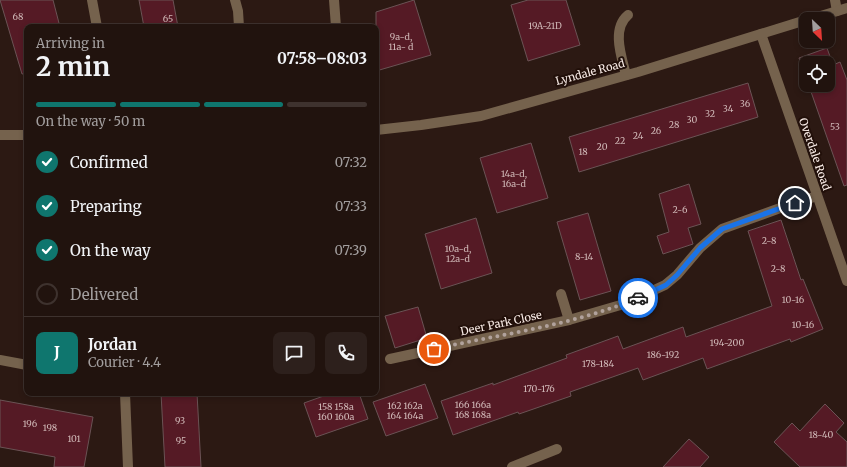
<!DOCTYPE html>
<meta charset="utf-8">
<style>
body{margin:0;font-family:Merriweather,serif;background:#2d201c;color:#f1f3f6;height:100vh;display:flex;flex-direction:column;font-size:15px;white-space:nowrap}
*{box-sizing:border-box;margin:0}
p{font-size:13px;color:#a29e9e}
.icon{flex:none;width:22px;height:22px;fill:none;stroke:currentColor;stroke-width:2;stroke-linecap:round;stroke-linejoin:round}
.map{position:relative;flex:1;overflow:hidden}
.sheet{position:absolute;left:24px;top:24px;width:355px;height:372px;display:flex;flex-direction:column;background:#21130e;border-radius:8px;box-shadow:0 2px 6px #0003,0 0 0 1px #3e322e}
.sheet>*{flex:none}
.needle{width:26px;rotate:155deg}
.controls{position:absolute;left:799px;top:12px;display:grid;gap:8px}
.controls a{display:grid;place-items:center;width:36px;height:36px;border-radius:8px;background:#21130e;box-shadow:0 2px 6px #0003,0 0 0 1px #3e322e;font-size:20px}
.pin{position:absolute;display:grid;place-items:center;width:34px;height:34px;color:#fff;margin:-17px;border:2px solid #fff;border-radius:50%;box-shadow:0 1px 4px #0007}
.courier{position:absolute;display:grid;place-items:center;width:40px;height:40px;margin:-20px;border:3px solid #1a73e8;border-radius:50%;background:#fff;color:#222;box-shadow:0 1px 5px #0007}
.overview em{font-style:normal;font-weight:700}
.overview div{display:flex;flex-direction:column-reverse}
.overview{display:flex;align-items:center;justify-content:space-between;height:68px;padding:0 12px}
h1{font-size:26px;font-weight:700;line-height:30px}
.bar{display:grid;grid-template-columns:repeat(4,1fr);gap:6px 4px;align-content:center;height:48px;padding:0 12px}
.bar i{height:5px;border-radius:3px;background:#3e322e}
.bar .active{background:#0f766e}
.bar p{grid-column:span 4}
.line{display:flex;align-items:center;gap:10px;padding:0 12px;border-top:1px solid #3e322e}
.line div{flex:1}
.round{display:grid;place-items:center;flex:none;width:42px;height:42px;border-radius:8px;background:#2d201c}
ol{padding:0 12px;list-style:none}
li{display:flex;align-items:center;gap:12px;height:44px}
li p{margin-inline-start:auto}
li .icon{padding:4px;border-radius:50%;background:#0f766e;color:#fff;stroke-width:4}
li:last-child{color:#a29e9e}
li i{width:22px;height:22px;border:2px solid #3e322e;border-radius:50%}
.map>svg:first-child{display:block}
.building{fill:#551a25;stroke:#6b5355}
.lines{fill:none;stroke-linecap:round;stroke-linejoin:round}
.service{stroke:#75624d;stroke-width:10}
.minor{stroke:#75624d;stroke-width:10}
.done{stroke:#b1a29c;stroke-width:4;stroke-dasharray:0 7.2}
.route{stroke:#1a73e8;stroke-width:5}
.labels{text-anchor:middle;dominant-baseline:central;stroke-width:4;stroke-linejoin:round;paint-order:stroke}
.number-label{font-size:9px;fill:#cfb7b6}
.street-label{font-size:11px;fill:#f8ebe6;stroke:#22100a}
</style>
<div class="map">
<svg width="847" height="467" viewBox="0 0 847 467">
<rect width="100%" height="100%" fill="#2c1913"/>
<g class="building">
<path d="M0 0H53L60 27H27V73L22 74Z"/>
<path d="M139 0H173L178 27H144Z"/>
<path d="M414 0 431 55 376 71V12Z"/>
<path d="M528 0H566L580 45 528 61 511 5Z"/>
<path d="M827 48 833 65 840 62 847 80V185L844 186 809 86 828 85V63H806V77L799 58Z"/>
<path d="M748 83 758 117 579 172 569 137Z"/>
<path d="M531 143 548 198 497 213 480 158Z"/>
<path d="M689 184 701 224 688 228 693 244 663 254 657 236 669 232 659 194Z"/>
<path d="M588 213 611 291 580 300 557 222Z"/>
<path d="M476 218 492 273 441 289 425 234Z"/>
<path d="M781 220 801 280 803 279 823 329 791 342 790 339 707 369 703 358 643 380 638 368 570 392 571 396 519 414 518 412 453 435 441 401 493 383V385L567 358 566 355 618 336 623 349 683 327 686 337 772 306 748 231Z"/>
<path d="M418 307 427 338 395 348 385 316Z"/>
<path d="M425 384 438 418 386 436 373 402Z"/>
<path d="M161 393H197L201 467H165Z"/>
<path d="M332 393H359L368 419 316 437 304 403Z"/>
<path d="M0 400 93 417 84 467H54L55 457 0 447Z"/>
<path d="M825 404 844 423 836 432 847 442V467H800L774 442 792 423 800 431Z"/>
<path d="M689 439 709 457 700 467H663Z"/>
</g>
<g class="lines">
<g class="service">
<path d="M235 0 238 11 239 27"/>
<path d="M334 0 336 27"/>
<path d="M835 0 837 11"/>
<path d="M626 75C622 58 611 29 628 15"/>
</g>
<g class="minor">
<path d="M92 0 97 27"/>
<path d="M811 19 847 8"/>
<path d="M761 34 847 281"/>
<path d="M376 130 421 125 481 116 638 72 806 20"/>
<path d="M0 135H27"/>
<path d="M561 294 569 320"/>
<path d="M390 359 569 320 624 304 665 285 677 275 700 248 722 229 783 207 817 196"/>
<path d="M0 360 27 365"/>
<path d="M125 393 128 467"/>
<path d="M512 467 557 449"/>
</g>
</g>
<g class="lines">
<path class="done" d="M434 349C502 334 574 325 638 298"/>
<path class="route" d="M638 298 666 285 677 275 700 248 722 229 795 203"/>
</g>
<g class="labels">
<g class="number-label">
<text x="18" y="16">68</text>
<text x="168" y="18">65</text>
<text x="545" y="25">19A-21D</text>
<text x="401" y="36">9a-d,<tspan x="401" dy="10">11a- d</tspan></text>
<text x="745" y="103">36</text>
<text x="728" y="108">34</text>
<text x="710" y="113">32</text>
<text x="692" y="119">30</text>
<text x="674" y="124">28</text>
<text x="835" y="126">53</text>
<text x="656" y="130">26</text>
<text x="638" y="135">24</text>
<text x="620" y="140">22</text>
<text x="602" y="146">20</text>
<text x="583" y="151">18</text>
<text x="514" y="173">14a-d,<tspan x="514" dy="10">16a-d</tspan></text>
<text x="680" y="209">2-6</text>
<text x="769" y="240">2-8</text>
<text x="458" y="248">10a-d,<tspan x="458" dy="10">12a-d</tspan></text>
<text x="584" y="256">8-14</text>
<text x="778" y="268">2-8</text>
<text x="793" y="299">10-16</text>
<text x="803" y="324">10-16</text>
<text x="727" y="342">194-200</text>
<text x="663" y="354">186-192</text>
<text x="598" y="363">178-184</text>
<text x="539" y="388">170-176</text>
<text x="473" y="404">166 166a<tspan x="473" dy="10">168 168a</tspan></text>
<text x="405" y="405">162 162a<tspan x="405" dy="10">164 164a</tspan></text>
<text x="336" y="406">158 158a<tspan x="336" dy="10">160 160a</tspan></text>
<text x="180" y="420">93</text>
<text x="30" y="423">196</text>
<text x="50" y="427">198</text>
<text x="821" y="434">18-40</text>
<text x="74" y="438">101</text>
<text x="181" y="440">95</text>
</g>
<g class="street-label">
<text transform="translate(590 72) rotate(-15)">Lyndale Road</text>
<text transform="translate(815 154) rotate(71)">Overdale Road</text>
<text transform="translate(501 323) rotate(-12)">Deer Park Close</text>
</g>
</g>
</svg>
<div class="controls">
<a><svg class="needle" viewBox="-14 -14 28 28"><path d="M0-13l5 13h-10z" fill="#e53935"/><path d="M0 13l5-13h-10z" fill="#a29e9e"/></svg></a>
<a><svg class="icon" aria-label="locate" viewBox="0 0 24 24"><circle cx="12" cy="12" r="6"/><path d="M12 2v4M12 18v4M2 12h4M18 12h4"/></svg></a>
</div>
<div class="pin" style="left:434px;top:349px;background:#ea580c"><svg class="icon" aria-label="bag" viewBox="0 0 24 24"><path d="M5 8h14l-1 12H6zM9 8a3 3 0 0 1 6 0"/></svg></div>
<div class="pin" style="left:795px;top:203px;background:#1f2937"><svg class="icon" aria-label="home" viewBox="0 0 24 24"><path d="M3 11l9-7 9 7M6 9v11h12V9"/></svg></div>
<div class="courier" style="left:638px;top:298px"><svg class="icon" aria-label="car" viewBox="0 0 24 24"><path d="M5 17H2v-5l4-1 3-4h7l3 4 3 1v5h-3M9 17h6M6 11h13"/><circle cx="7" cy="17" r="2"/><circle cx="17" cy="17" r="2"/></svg></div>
<section class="sheet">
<div class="overview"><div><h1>2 min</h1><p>Arriving in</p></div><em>07:58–08:03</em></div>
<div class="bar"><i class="active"></i><i class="active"></i><i class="active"></i><i></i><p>On the way · 50 m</p></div>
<ol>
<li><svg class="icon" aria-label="check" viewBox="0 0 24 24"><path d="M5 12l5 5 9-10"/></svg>Confirmed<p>07:32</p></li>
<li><svg class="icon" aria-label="check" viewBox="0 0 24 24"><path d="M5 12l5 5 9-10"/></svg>Preparing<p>07:33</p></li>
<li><svg class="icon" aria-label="check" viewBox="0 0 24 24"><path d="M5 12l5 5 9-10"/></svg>On the way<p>07:39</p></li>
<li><i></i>Delivered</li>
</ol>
<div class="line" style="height:72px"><b class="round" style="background:#0f766e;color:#fff">J</b><div><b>Jordan</b><p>Courier · 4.4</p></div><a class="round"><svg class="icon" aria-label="chat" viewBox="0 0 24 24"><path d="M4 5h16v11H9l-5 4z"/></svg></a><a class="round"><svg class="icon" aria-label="phone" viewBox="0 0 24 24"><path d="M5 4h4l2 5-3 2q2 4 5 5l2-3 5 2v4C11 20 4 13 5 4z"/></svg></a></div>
</section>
</div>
